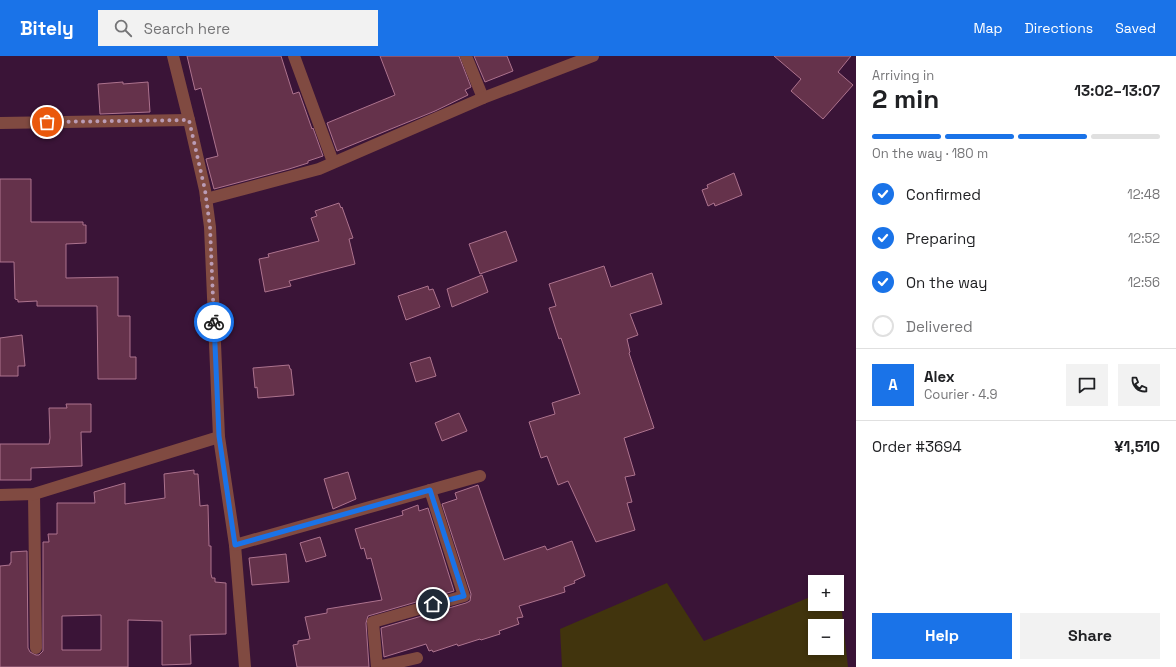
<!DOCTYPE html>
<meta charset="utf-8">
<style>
body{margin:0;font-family:"Space Grotesk",sans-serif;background:#f2f2f2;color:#202124;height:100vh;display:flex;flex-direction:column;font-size:15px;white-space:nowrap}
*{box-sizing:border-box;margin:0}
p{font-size:13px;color:#757577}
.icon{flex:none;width:22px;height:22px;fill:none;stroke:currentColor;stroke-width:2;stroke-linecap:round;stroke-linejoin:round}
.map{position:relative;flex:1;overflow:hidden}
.side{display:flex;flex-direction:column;background:#fff;width:320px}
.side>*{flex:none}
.fabs{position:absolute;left:808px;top:519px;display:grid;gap:8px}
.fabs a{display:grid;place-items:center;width:36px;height:36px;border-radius:0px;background:#fff;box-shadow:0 2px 6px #0003;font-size:20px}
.pin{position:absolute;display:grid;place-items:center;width:34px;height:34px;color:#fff;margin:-17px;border:2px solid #fff;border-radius:50%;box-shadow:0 1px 4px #0007}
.courier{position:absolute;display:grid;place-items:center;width:40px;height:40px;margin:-20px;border:3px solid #1a73e8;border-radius:50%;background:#fff;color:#222;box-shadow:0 1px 5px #0007}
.head em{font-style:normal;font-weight:700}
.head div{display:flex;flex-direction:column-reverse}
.head{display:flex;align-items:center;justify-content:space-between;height:68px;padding:0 16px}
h1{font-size:26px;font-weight:700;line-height:30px}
.bar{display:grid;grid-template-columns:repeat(4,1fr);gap:6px 4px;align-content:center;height:48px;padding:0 16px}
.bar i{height:5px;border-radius:3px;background:#e0e0e0}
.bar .selected{background:#1a73e8}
.bar p{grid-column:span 4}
.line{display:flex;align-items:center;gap:10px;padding:0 16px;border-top:1px solid #e0e0e0}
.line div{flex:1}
.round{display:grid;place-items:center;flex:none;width:42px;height:42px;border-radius:0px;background:#f2f2f2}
ol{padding:0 16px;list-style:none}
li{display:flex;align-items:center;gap:12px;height:44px}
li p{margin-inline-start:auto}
li .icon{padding:4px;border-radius:50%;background:#1a73e8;color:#fff;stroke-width:4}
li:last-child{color:#757577}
li i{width:22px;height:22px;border:2px solid #e0e0e0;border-radius:50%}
.cta{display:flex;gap:8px;margin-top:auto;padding:8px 16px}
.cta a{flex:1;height:46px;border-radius:0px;background:#1a73e8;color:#fff;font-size:16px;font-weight:700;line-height:46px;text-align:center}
.cta a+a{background:#f2f2f2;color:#202124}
header{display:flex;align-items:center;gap:24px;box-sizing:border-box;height:56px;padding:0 20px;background:#1a73e8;color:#fff}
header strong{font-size:19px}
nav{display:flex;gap:22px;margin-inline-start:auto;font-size:14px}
.search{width:280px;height:36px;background:#f2f2f2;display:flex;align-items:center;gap:10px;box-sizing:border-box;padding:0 14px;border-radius:0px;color:#757577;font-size:15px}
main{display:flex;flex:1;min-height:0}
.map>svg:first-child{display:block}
.green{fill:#41340d;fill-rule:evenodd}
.building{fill:#65324b;stroke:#ad738e;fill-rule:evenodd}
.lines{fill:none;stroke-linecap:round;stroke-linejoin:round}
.minor{stroke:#804a41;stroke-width:12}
.done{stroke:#ba9cb6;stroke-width:4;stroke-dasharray:0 7.2}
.route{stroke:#1a73e8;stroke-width:5}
</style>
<header>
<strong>Bitely</strong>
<div class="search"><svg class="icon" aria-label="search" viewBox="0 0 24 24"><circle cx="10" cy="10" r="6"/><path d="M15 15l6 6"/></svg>Search here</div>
<nav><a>Map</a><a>Directions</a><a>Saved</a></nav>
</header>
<main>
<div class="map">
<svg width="856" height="611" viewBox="0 0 856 611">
<rect width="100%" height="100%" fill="#3a1437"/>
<path class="green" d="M667 527 704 585 815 539V548H837V529H839L848 611H562L560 573ZM815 570H837V592H815Z"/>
<g class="building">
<path d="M187 0H281L293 38 299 36 312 73 313 72 323 100 308 105V107L289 113 214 133 206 103 218 100 201 32 195 34Z"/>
<path d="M380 0H459L471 31 465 34 468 39 435 55 337 95 327 67 395 39Z"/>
<path d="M474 0H507L513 15 485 26Z"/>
<path d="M774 0H851L838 16 853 29 823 63 791 35 801 23Z"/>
<path d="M123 26V28L148 26 150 56 100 58 98 28Z"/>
<path d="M734 117 742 139 715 150 714 147 708 150 702 134 708 132 707 129Z"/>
<path d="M0 123H31V166H83V169H86V187L66 188V222L118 221V260H130V301H136V323H98L97 250H37V245L18 246V244L15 243 14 206H0Z"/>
<path d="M339 147 341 152 342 151 353 182 349 183 355 208 289 225 291 230 265 236 259 203 269 201 268 198 319 185 311 162 317 160 315 155Z"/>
<path d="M506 175 517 205 480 218 469 188Z"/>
<path d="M604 210 611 231 652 217 662 248 630 258 638 279 627 283 630 296 629 297 654 372 624 382 635 419 625 421 632 446 627 447 635 474 596 486 568 425 558 429 547 400 541 402 529 366 555 358 552 347 580 338 561 282 559 283 549 252 556 250 549 228Z"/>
<path d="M482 219 488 236 452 251 447 233Z"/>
<path d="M428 230 429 234 433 233 440 251 406 264 398 240Z"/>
<path d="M22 279 25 310H18V320H0V282Z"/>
<path d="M430 301 436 320 416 326 410 307Z"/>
<path d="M289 309 290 313H291L294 339 258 342 257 331 255 332 253 312Z"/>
<path d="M66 348H91V376H81L82 410 31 412V424H0V388H49L50 382 49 352H67Z"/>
<path d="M459 357 467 375 442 385 435 367Z"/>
<path d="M194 414V418H198L200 450 208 449 209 490H211V518L212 522H215V526L226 527V578L190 579 191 608 162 609V565L128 564V611H0V510L10 509V507H11V496L27 495 28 592 30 596 36 599H39L43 595V486H49L48 478H57V447H95L94 436 125 427V448L165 442 164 418ZM101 559V594H62V560Z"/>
<path d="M348 416 356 443 333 453 324 423Z"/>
<path d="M478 429 504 504 545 490 547 494 572 485 585 520 574 525 575 527 564 531 565 536 519 550 523 561 517 562 519 568 499 575 500 578 481 584 480 583 458 590 457 588 433 596 432 594 429 595 426 588 384 601 381 572 466 547 470 545 471 538 442 448 457 443 455 437Z"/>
<path d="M418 449 419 455 428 452 454 535 368 560 366 567 369 611H297L293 589 298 588V585L310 583 305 561 327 557V553L382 544 371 502 367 503 364 492 361 493 355 473 403 459 402 455Z"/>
<path d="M320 481 326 500 306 506 300 487Z"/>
<path d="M286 498 289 526 252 529 249 502Z"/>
</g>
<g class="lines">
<g class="minor">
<path d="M173 0 189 64 205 134 210 171 219 381 235 489 245 611"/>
<path d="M294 0 333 106"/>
<path d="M466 0 483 42"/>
<path d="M0 67 189 64"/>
<path d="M206 143 319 113 483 42 593 0"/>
<path d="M34 438 36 592"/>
<path d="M0 439 34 438 219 381"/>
<path d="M235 489 480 420"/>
<path d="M377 611 373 566 464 540 430 434"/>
<path d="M377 611 417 602"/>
</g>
</g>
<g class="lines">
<path class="done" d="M47 66 189 64 205 134 210 171 214 266"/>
<path class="route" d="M214 266 219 380 235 489 430 434 464 540 433 548"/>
</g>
</svg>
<div class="fabs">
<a>+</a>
<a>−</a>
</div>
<div class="pin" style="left:47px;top:66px;background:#ea580c"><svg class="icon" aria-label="bag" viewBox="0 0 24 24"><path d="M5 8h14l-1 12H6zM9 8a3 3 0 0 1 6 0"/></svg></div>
<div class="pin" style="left:433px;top:548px;background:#1f2937"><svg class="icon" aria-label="home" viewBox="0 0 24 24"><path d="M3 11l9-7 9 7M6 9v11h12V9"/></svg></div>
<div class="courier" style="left:214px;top:266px"><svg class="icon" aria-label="bike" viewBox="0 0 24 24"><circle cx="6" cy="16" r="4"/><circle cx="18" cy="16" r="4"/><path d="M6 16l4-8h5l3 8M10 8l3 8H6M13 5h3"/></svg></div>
</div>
<section class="side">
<div class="head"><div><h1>2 min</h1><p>Arriving in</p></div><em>13:02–13:07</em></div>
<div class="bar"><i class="selected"></i><i class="selected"></i><i class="selected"></i><i></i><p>On the way · 180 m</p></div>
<ol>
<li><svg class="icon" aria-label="check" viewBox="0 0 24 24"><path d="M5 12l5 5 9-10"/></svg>Confirmed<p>12:48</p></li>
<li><svg class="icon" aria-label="check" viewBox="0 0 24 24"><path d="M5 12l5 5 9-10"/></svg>Preparing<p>12:52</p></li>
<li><svg class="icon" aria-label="check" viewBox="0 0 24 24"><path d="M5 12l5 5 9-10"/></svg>On the way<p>12:56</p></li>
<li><i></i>Delivered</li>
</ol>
<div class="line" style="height:72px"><b class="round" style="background:#1a73e8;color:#fff">A</b><div><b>Alex</b><p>Courier · 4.9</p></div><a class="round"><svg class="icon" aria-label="chat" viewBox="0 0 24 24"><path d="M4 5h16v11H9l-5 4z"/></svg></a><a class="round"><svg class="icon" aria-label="phone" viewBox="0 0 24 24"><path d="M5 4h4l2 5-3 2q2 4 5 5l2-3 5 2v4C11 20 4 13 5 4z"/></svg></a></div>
<div class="line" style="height:52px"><div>Order #3694</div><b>¥1,510</b></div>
<div class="cta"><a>Help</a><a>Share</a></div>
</section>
</main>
